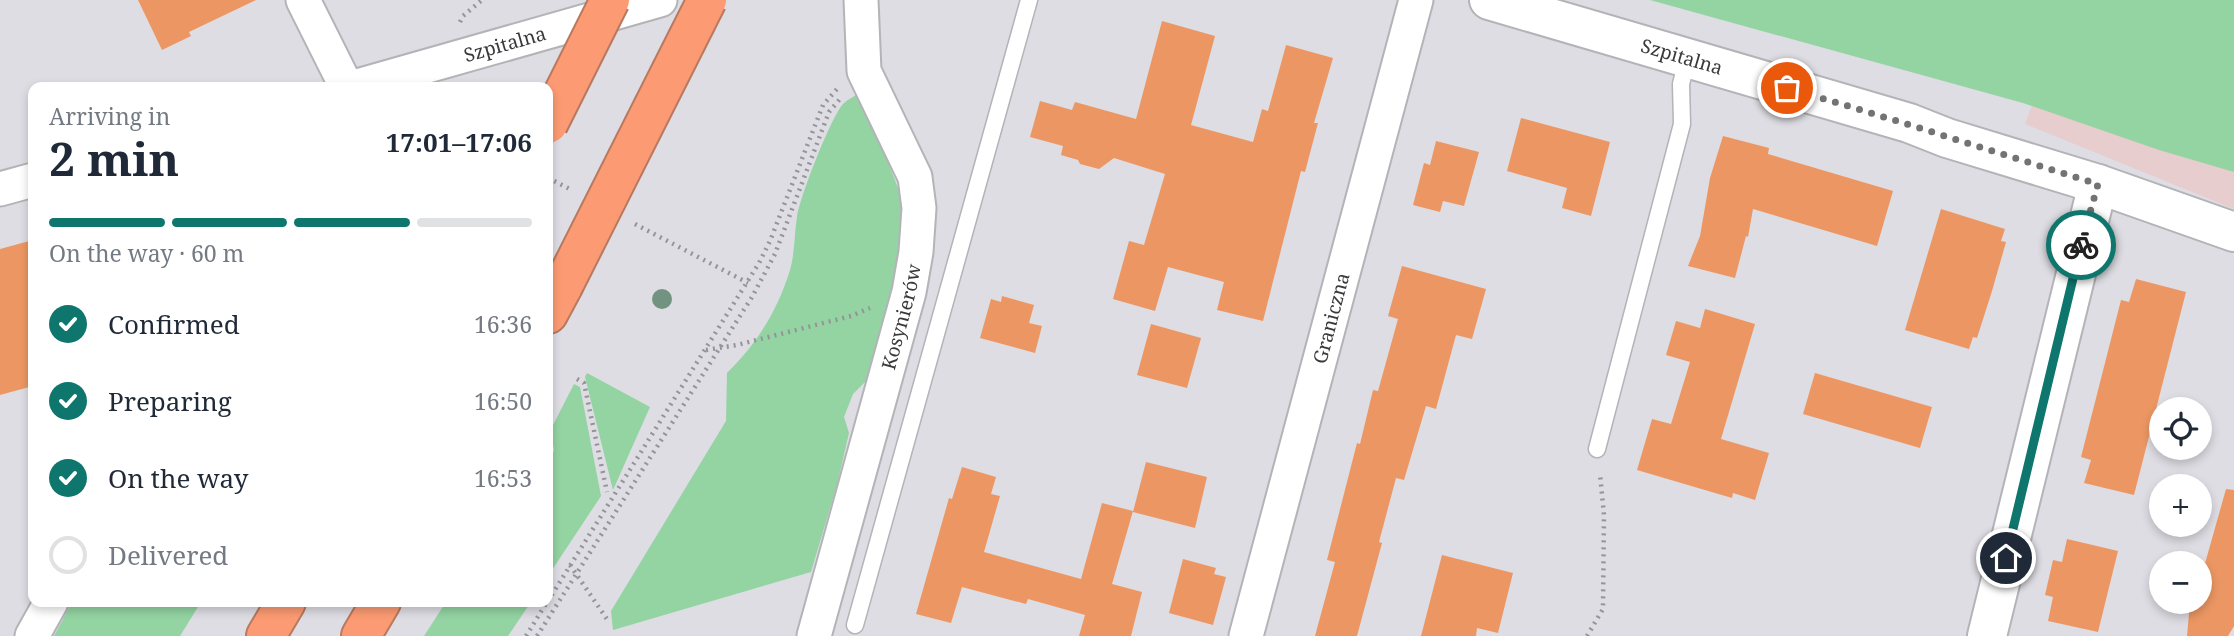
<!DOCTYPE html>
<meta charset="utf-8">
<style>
body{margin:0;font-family:"Noto Serif",serif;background:#f2f2f3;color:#1f2937;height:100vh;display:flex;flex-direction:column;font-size:26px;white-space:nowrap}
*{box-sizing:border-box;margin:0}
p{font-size:23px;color:#747a83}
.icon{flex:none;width:38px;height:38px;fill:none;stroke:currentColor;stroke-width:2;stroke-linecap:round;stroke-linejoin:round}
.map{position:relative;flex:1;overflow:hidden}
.panel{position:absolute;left:28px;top:82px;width:525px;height:525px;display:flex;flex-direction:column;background:#fff;border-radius:14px;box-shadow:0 4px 10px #0003}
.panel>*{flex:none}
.tools{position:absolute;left:2149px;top:397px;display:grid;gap:14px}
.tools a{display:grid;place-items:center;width:63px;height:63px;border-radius:50%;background:#fff;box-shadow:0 4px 10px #0003;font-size:35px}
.pin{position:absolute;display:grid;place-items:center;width:60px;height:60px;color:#fff;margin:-30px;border:4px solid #fff;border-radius:50%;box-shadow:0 2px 7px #0007}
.courier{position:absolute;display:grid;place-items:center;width:70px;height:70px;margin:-35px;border:5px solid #0f766e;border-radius:50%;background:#fff;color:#222;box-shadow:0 2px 9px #0007}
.summary em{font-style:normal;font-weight:700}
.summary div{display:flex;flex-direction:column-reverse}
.summary{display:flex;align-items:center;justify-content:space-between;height:119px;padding:0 21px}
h1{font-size:46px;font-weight:700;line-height:52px}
.bar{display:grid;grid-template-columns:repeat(4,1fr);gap:10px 7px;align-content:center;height:84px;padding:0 21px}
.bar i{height:9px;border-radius:5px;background:#e0e1e3}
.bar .active{background:#0f766e}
.bar p{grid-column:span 4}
ol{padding:0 21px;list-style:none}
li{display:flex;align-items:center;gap:21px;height:77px}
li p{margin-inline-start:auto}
li .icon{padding:7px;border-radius:50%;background:#0f766e;color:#fff;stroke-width:4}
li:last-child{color:#747a83}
li i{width:38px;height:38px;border:4px solid #e0e1e3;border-radius:50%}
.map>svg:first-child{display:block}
.medical{fill:#e7cdcd}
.green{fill:#93d4a2}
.building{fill:#ec9763}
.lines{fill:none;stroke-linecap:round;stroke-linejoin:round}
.service-casing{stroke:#b3b3b8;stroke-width:19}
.minor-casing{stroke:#b3b3b8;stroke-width:37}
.tertiary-casing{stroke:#b3b3b8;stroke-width:42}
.motorway-casing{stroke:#b87960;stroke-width:42}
.path{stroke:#949499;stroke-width:4.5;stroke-dasharray:2 5;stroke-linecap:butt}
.service{stroke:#fff;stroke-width:16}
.minor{stroke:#fff;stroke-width:33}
.tertiary{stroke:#fff;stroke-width:38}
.motorway{stroke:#fc9b73;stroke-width:38}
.motorway-bridge-casing{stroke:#b87960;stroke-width:42;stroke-linecap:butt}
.motorway-bridge{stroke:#fc9b73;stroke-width:38}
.tree{fill:#72937f}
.done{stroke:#737376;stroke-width:7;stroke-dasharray:0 12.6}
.route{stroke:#0f766e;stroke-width:9}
.labels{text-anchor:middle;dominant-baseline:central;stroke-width:6;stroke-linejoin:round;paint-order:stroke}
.street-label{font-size:19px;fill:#3a3a3c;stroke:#eaeaf0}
</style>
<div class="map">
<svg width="2234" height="636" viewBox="0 0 2234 636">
<rect width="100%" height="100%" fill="#dddde3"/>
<path class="medical" d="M2072 0H2234V209L2025 124Z"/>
<g class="green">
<path d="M1650 0H2234V172L2159 150 2023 103Z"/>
<path d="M861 92 903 201V252L883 333 868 379 853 394 844 417 849 433 837 485 811 572 613 630 611 611 726 421 727 373C757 343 777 312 790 270 795 253 794 235 797 217 799 199 831 117 843 104 848 99 855 96 861 92Z"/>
<path d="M587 373 650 407 613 490 585 377Z"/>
<path d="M574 384 580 387 601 496 548 576V462L554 451 551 429Z"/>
<path d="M72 602H201L180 636H54Z"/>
<path d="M446 602H531L508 636H424Z"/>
</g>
<g class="building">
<path d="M138 0H256L189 32 191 36 162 50Z"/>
<path d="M1162 21 1215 36 1191 125 1253 142 1262 109 1268 111 1286 45 1333 58 1314 123H1318L1305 172 1301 171 1263 321 1217 310 1224 282 1168 267 1155 311 1113 299 1129 241 1144 245 1165 174 1114 158 1099 169 1080 164 1078 160 1061 155 1063 146 1030 137 1040 101 1072 110 1075 102 1136 119Z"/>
<path d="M1521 118 1610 142 1591 216 1562 208 1567 188 1507 171Z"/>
<path d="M1723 136 1769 148 1768 154 1893 191 1877 246 1753 209 1748 237 1746 236 1735 278 1688 266 1700 236 1710 178Z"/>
<path d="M1436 141 1479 152 1464 206 1443 201 1440 212 1413 205 1424 163 1430 165Z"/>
<path d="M1941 209 2005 229 2001 241 2006 242 1992 291 1977 338 1973 337 1969 349 1905 330Z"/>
<path d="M33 240V386L0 395V249Z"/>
<path d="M1402 266 1486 289 1472 339 1456 335 1436 409 1426 406 1404 480 1396 478 1379 542 1382 543 1357 636H1315L1335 562 1327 560 1357 443 1360 444 1373 390 1378 391 1398 319 1388 316Z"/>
<path d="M2136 279 2186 292 2134 495 2084 483 2091 460 2081 457 2121 300 2129 302Z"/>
<path d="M1002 296 1034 305 1029 323 1042 326 1035 353 980 338 991 299 1001 302Z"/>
<path d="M1705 309 1755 324 1721 439 1769 453 1755 500 1733 493 1732 498 1637 470 1652 419 1671 424 1690 362 1666 355 1676 321 1700 328Z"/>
<path d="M1151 324 1201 338 1187 388 1137 375Z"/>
<path d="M1815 373 1932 407 1920 448 1803 414Z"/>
<path d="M1146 462 1207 477 1195 528 1133 512Z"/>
<path d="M962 467 996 477 991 494 1000 496 984 552 1081 579 1102 503 1133 511 1112 584 1142 592 1131 636H1079L1085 615 1028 599 1026 604 962 587 951 623 916 614 949 498 952 499Z"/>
<path d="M2226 489 2234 490V626L2228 636H2187L2190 602H2200V571L2204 567Z"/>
<path d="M2067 539 2118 551 2098 632 2048 621 2053 597 2045 595 2053 560 2062 562Z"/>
<path d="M1442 555 1513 573 1498 633 1477 628 1476 636H1421Z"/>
<path d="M1183 559 1216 568 1214 574 1226 577 1213 625 1169 613Z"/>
</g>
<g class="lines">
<defs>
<g id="service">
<path d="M1597 449 1682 124 1681 84 1687 60"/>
<path d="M855 625 1029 0"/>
</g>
<g id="minor">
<path d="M303 0 347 88"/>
<path id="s1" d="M350 88 660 0"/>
<path d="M0 189 33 180"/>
<path d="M32 636 51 602"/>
<path id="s2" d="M814 636 909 292 916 252 919 208 915 177 864 71 861 0"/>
<path id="s3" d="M1246 636 1416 0"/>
</g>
<g id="tertiary">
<path id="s4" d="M1489 0 1909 123 1947 138 2098 184 2234 232"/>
<path d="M1987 636 2098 184"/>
</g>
<g id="motorway">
<path d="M548 314 563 286"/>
<path d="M266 636 286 602"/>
<path d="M361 636 381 602"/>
</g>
</defs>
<use href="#service" class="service-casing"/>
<use href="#minor" class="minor-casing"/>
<use href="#tertiary" class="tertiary-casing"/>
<use href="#motorway" class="motorway-casing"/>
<g class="path">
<path d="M460 22 463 16 482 0"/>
<path d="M548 178 572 190"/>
<path d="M635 224 748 283"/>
<path d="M706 350 737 345 851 316 870 308"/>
<path d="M577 379 584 383 607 492"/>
<path d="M570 565 609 622"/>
<path d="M548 601 759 263 770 241 823 105 837 89"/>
<path d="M526 636 547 602"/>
<path d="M537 636 752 297 775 254 829 112 840 99"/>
<path d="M1587 636 1603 609 1604 515 1600 474"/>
</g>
<use href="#service" class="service"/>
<use href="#minor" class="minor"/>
<use href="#tertiary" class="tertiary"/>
<use href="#motorway" class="motorway"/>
<defs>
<g id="motorway-bridge">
<path d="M548 124 610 0"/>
<path d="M563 286 707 0"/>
</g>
</defs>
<use href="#motorway-bridge" class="motorway-bridge-casing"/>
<use href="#motorway-bridge" class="motorway-bridge"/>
</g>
<circle class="tree" cx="662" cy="299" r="10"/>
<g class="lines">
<path class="done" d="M1787 88C1891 118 1994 152 2098 184L2081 245"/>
<path class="route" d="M2006 558 2081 245"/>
</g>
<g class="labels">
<g class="street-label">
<text stroke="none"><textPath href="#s1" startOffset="161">Szpitalna</textPath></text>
<text stroke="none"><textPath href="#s4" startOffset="201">Szpitalna</textPath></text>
<text stroke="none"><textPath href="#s2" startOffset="331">Kosynierów</textPath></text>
<text stroke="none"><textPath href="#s3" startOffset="329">Graniczna</textPath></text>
</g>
</g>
</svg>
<div class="tools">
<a><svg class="icon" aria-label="locate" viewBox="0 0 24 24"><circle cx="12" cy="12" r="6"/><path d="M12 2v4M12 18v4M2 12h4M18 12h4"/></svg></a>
<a>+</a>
<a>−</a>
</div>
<div class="pin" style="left:1787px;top:88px;background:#ea580c"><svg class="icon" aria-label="bag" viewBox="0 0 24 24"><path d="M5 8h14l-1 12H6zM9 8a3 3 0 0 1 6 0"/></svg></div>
<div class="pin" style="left:2006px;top:558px;background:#1f2937"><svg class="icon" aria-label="home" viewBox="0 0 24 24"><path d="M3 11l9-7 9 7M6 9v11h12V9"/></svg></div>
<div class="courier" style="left:2081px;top:245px"><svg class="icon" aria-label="bike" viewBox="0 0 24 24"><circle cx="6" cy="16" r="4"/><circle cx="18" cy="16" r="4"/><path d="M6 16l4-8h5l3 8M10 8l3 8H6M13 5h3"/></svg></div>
<section class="panel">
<div class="summary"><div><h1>2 min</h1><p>Arriving in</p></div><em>17:01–17:06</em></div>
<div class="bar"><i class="active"></i><i class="active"></i><i class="active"></i><i></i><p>On the way · 60 m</p></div>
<ol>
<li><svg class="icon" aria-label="check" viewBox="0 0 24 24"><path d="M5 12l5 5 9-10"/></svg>Confirmed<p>16:36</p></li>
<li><svg class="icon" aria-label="check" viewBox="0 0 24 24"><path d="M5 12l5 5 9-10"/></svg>Preparing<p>16:50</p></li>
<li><svg class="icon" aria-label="check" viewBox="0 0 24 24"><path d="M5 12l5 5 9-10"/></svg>On the way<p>16:53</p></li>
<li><i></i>Delivered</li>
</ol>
</section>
</div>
